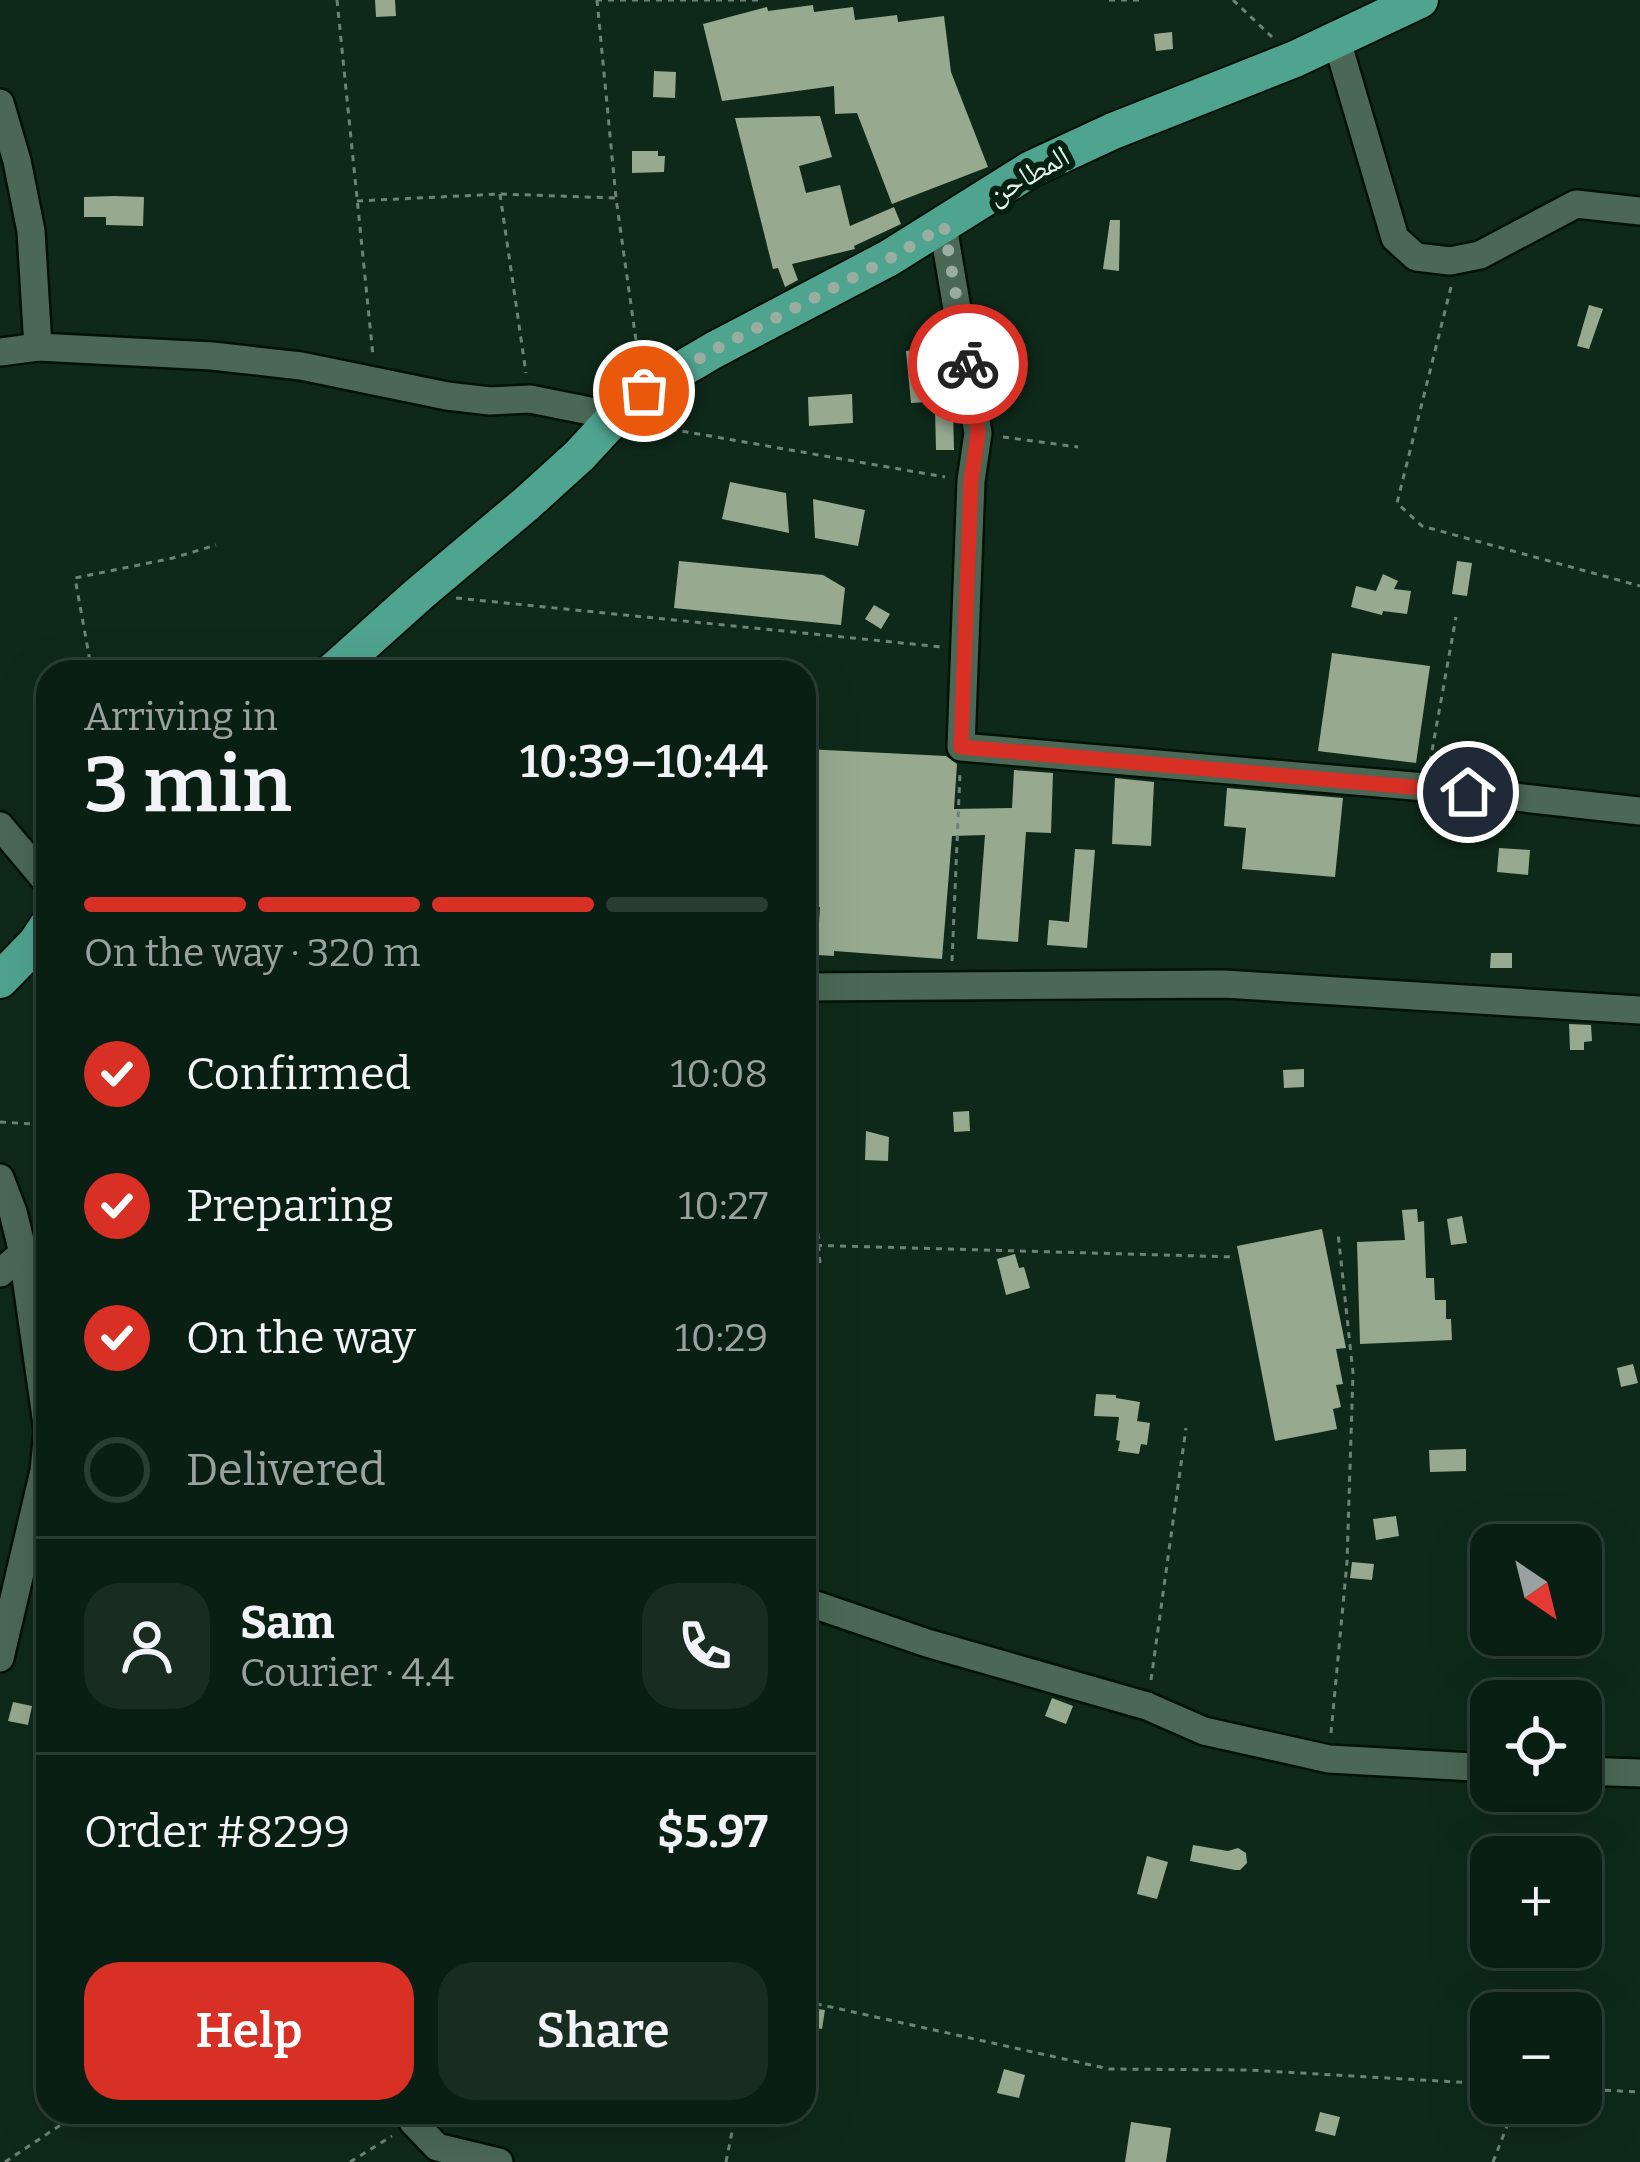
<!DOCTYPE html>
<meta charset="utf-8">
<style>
body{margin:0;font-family:Bitter,"Noto Naskh Arabic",serif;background:#182c22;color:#f1f3f6;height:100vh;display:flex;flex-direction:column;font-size:45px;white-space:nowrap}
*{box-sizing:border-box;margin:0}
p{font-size:39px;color:#99a2a0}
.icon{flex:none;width:66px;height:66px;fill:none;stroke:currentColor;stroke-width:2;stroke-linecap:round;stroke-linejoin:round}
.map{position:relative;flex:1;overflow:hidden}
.panel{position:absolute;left:36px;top:660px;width:780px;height:1464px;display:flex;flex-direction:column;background:#0a1f14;border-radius:36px;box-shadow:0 12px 48px #0002,0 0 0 3px #2a3d34}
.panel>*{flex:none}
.needle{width:78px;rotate:145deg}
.buttons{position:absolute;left:1470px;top:1524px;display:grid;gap:24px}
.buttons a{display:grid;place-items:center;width:132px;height:132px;border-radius:24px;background:#0a1f14;box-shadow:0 12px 48px #0002,0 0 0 3px #2a3d34;font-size:60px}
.pin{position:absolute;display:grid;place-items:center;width:102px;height:102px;color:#fff;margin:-51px;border:6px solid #fff;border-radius:50%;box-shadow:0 3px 12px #0007}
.courier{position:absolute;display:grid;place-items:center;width:120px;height:120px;margin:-60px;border:9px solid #d93025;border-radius:50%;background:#fff;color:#222;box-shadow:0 3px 15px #0007}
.headline em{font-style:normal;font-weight:600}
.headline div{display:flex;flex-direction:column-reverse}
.headline{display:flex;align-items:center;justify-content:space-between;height:204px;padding:0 48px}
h1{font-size:78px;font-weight:600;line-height:90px}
.bar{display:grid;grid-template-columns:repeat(4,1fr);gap:18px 12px;align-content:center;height:144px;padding:0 48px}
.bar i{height:15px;border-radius:9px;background:#2a3d34}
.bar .current{background:#d93025}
.bar p{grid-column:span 4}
.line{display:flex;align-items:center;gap:30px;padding:0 48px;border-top:3px solid #2a3d34}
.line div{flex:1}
.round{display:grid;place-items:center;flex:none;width:126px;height:126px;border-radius:36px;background:#182c22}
ol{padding:0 48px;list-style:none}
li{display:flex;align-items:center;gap:36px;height:132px}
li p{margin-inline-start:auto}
li .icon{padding:12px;border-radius:50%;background:#d93025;color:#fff;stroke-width:4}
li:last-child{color:#99a2a0}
li i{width:66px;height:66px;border:6px solid #2a3d34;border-radius:50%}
.action{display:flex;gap:24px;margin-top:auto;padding:24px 48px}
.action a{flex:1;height:138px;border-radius:36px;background:#d93025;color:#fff;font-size:48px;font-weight:600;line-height:138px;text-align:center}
.action a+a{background:#182c22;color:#f1f3f6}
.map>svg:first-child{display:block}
.building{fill:#97aa8f}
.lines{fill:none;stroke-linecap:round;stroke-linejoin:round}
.minor-casing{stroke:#001205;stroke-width:32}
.major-casing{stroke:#001205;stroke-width:40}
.path{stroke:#6d8377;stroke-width:3;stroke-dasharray:6 6;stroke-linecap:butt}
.minor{stroke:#4b6856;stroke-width:27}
.major{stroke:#4fa48f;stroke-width:36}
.done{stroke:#99ada1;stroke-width:12;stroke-dasharray:0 21.6}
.route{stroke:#d93025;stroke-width:15}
.labels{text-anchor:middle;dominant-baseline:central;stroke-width:12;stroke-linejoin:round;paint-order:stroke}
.street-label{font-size:30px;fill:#e4f4ea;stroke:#042011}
</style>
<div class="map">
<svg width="1640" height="2162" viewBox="0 0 1640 2162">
<rect width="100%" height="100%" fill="#0e291a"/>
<g class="building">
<path d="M375 0H395L396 16 376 17Z"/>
<path d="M813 5 814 12 853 7 855 20 897 15 898 22 944 16 951 72 988 167 892 204 857 113 835 114 834 86 722 101 703 24 767 7 768 11Z"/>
<path d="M1172 32 1173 49 1156 51 1154 34Z"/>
<path d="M654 71 676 72 675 98 653 97Z"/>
<path d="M820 116 832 157 799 166 806 193 840 185 850 226 894 207 901 224 854 246 855 249 792 264 798 280 785 287 778 268 773 269 735 118Z"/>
<path d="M632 151H658V156H665L664 172 632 173Z"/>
<path d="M114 196 144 197 143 226 106 225V217H84V197Z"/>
<path d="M1110 220H1120L1119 271 1103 269Z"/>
<path d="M1589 305 1603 309 1589 349 1577 346Z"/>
<path d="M939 348 944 401 911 403 906 351Z"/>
<path d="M852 394 853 423 809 426 808 397Z"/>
<path d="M935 409H953L954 450H936Z"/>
<path d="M730 482 786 493 789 533 722 519Z"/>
<path d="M813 499 865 510 858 546 815 538Z"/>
<path d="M679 561 823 575 845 588 841 625 674 608Z"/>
<path d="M1457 561 1472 563 1467 596 1452 594Z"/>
<path d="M1383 574 1398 581 1394 589 1411 591 1407 614 1383 611 1382 615 1351 607 1356 586 1376 591Z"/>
<path d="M874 605 890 614 881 629 865 619Z"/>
<path d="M1332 653 1430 666 1416 763 1318 751Z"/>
<path d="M805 749 946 756 957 764 954 809 1012 808 1014 770 1053 773 1051 833 1026 832 1018 942 977 939 985 835 952 836 942 959 834 951V956L817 955 820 907H804Z"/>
<path d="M1115 778 1154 782 1151 846 1112 844Z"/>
<path d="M1227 788 1343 798 1335 877 1242 869 1246 828 1224 826Z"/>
<path d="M1499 848 1530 850 1528 875 1497 872Z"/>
<path d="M1075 849 1095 850 1087 948 1047 945 1049 920 1069 922Z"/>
<path d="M1491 953H1512V968H1490Z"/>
<path d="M1569 1024 1591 1025 1592 1041 1584 1042V1050H1570Z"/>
<path d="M1304 1069V1087L1284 1088 1283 1070Z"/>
<path d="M969 1111 970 1131 954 1132 953 1112Z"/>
<path d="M866 1131 889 1137 888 1161 865 1160Z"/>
<path d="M1417 1209 1418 1222 1424 1221 1426 1278H1434L1435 1300H1446V1319H1451L1452 1340 1360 1344 1357 1242 1405 1240 1402 1210Z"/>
<path d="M1462 1216 1467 1243 1451 1245 1447 1219Z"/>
<path d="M1322 1229 1346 1348 1336 1349 1343 1384 1336 1385 1341 1407 1333 1409 1337 1429 1275 1441 1237 1246Z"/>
<path d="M1015 1254 1019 1268 1024 1267 1030 1288 1006 1295 997 1259Z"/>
<path d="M1633 1364 1638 1383 1621 1387 1617 1368Z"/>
<path d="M1096 1394 1116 1395V1398L1140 1402 1137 1421 1150 1423 1147 1445 1141 1444 1139 1454 1118 1451 1120 1441 1116 1440 1119 1417 1094 1416Z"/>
<path d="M1466 1449V1471L1430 1472 1429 1450Z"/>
<path d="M1396 1516 1399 1536 1376 1540 1373 1519Z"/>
<path d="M1352 1562 1374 1564 1372 1580 1350 1578Z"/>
<path d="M1052 1698 1073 1706 1066 1724 1045 1716Z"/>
<path d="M13 1702 32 1706 28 1725 8 1721Z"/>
<path d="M1193 1845 1228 1851 1238 1848 1246 1853 1247 1863 1240 1870H1235L1190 1861Z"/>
<path d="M1147 1856 1168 1862 1157 1899 1137 1894Z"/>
<path d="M804 2007 825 2010 822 2029 804 2026Z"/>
<path d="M1004 2069 1025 2075 1019 2098 997 2093Z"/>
<path d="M1320 2112 1340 2117 1335 2136 1315 2131Z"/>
<path d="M1131 2122 1171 2128 1166 2162H1125Z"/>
</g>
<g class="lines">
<defs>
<g id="minor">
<path d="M1337 41 1395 238 1416 257 1450 261 1480 255 1576 204 1640 211"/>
<path d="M0 103 17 161 31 231 38 347 212 356 301 366 447 396 490 401 530 399 590 411 612 418"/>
<path d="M943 226 978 433 971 481 961 747 1425 787 1640 811"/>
<path d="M0 352 38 347"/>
<path d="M0 826 48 883"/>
<path d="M804 987 1224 984 1640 1010"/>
<path d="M0 1178 13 1212 22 1249 48 1431 44 1471 0 1658"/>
<path d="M0 1273 23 1253"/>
<path d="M804 1601 927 1643 1147 1706 1204 1731 1329 1759 1491 1768"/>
<path d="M1581 1771 1640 1773"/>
<path d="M413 2112V2122L437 2147 499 2162"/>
</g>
<g id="major">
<path d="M332 672 419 594 526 504 579 456 629 402 644 391 714 350 889 258 1031 169 1113 131 1295 59 1420 0"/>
<path d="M0 980 36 943 48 925"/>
</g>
</defs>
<use href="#minor" class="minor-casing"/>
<use href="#major" class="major-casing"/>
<g class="path">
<path d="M337 0 373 356"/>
<path d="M596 0H763"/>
<path d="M597 0 616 198 639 362"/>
<path d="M1109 0H1143"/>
<path d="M1233 0 1272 37"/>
<path d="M500 194 526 373"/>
<path d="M357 201 500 194 616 198"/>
<path d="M1451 287 1397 503 1422 526 1640 586"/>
<path d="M647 425 945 477"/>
<path d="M1003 437 1078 447"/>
<path d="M456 598 942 647"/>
<path d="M92 672 75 578 173 558 216 545"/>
<path d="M1430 762 1456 617"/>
<path d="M952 961 960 773"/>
<path d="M804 1114 814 1174 820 1264 804 1288"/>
<path d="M0 1122 48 1125"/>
<path d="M804 1245 1235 1257"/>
<path d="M1151 1680 1186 1428"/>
<path d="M1331 1733 1347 1562 1353 1373 1338 1233"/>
<path d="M804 2001 1109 2069 1248 2070 1491 2084"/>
<path d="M1581 2089 1640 2092"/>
<path d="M5 2162 80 2112"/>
<path d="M350 2162 392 2136"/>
<path d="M726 2162 736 2112"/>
<path d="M1493 2162 1516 2103"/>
</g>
<use href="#minor" class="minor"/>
<use href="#major" class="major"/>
</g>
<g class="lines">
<path class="done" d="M644 391 714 350 889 259 944 226 968 364"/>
<path class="route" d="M968 364 978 433 971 481 961 747 1468 792"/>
</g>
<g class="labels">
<g class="street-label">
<text transform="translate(1028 175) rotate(-29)">المطاحن</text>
</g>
</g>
</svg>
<div class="buttons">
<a><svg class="needle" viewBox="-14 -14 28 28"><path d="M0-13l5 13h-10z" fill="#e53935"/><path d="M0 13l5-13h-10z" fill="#99a2a0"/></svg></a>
<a><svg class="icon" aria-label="locate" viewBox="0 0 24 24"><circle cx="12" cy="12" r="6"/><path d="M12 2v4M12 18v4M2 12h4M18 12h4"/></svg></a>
<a>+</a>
<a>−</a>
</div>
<div class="pin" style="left:644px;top:391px;background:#ea580c"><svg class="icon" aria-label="bag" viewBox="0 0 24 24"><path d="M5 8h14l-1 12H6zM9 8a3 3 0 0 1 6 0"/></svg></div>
<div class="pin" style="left:1468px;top:792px;background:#1f2937"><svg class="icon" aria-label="home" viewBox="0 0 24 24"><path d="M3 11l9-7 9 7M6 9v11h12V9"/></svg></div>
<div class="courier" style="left:968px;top:364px"><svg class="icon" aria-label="bike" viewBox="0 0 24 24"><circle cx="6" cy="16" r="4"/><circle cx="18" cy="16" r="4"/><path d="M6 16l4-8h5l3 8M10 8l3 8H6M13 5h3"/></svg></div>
<section class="panel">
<div class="headline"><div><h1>3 min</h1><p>Arriving in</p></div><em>10:39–10:44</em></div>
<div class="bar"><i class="current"></i><i class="current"></i><i class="current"></i><i></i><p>On the way · 320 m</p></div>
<ol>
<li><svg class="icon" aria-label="check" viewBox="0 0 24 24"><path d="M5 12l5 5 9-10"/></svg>Confirmed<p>10:08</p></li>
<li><svg class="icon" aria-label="check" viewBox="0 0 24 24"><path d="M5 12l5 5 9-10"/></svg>Preparing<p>10:27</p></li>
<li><svg class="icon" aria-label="check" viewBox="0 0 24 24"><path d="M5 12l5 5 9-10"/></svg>On the way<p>10:29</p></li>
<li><i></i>Delivered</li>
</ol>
<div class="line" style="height:216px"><a class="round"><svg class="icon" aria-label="person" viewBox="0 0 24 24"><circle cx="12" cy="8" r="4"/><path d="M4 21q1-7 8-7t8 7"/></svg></a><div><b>Sam</b><p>Courier · 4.4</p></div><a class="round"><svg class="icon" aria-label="phone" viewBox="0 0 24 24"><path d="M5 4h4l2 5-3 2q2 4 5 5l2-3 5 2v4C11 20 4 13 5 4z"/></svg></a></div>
<div class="line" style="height:156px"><div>Order #8299</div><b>$5.97</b></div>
<div class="action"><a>Help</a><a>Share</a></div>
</section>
</div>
